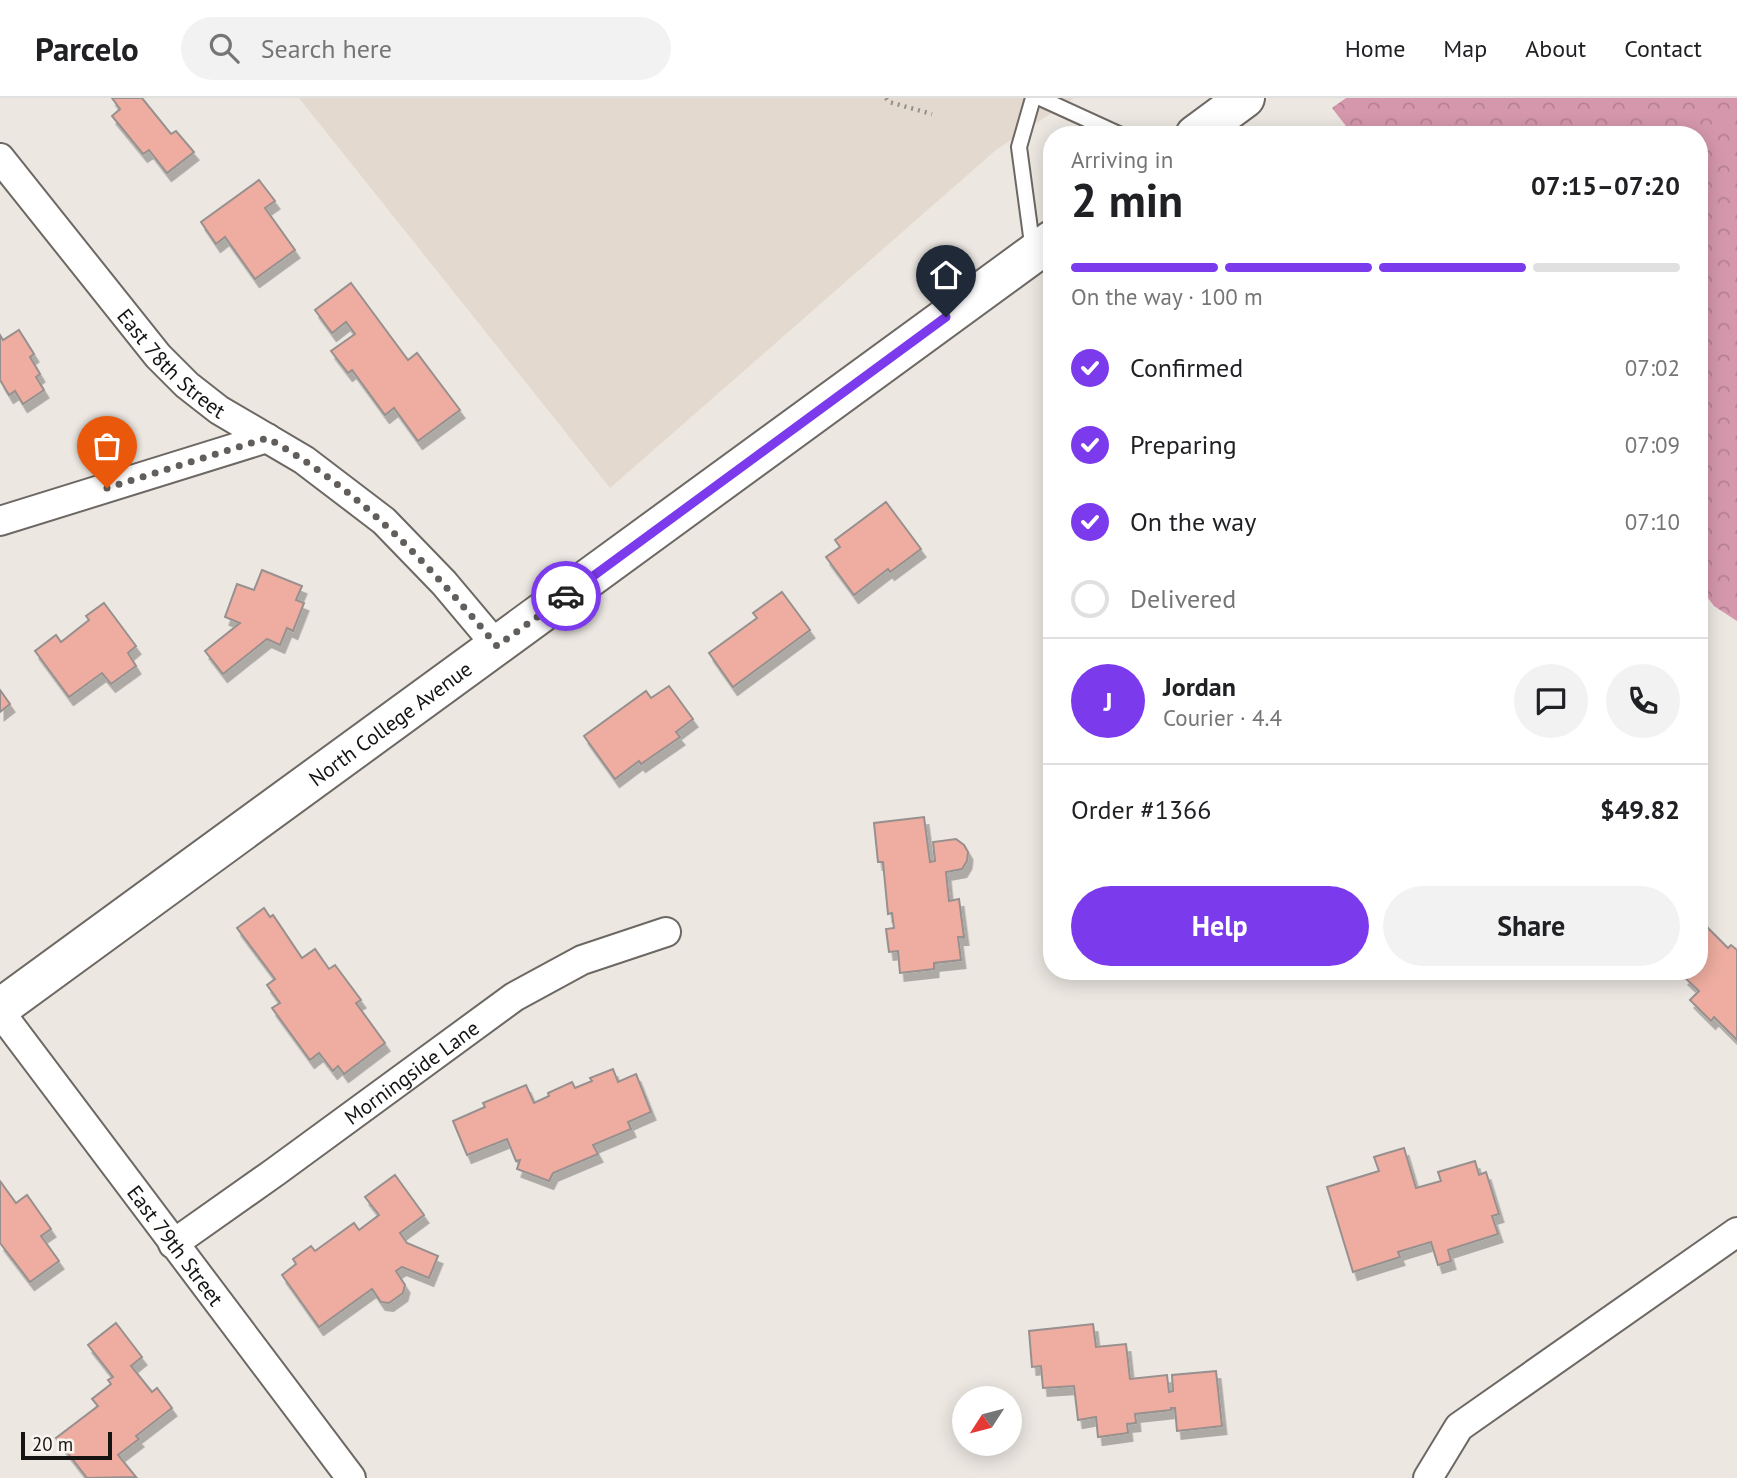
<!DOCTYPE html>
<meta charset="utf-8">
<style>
body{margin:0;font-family:"PT Sans",sans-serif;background:#f2f2f2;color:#202124;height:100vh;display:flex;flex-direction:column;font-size:26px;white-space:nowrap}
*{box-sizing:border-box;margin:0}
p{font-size:23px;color:#757577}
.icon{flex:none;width:38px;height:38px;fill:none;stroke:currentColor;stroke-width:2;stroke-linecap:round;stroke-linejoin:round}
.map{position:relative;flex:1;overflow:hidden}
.side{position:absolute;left:1043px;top:28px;width:665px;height:854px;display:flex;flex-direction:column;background:#fff;border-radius:28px;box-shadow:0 4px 18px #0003}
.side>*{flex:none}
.needle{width:46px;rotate:234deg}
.fabs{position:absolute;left:952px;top:1288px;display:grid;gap:14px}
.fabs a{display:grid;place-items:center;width:70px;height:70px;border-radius:50%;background:#fff;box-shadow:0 4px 18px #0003;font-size:35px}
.scale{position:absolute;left:21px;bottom:18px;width:91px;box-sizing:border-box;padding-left:7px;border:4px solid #161413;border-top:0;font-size:19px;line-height:24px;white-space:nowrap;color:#161413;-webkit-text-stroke:5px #faf4ef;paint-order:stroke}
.pin{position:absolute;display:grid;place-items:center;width:60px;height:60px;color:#fff;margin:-72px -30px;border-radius:50% 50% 50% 0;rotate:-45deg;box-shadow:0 0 7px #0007}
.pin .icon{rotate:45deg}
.courier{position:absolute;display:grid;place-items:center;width:70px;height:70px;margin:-35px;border:5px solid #7c3aed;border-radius:50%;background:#fff;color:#222;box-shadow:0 2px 9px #0007}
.head em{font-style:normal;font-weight:600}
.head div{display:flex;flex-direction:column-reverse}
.head{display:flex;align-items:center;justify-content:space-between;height:119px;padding:0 28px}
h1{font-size:46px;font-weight:600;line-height:52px}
.bar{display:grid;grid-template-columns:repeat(4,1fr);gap:10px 7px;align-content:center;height:84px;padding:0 28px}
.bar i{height:9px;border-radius:5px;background:#e0e0e0}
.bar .selected{background:#7c3aed}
.bar p{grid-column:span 4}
.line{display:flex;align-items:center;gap:18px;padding:0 28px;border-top:2px solid #e0e0e0}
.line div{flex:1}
.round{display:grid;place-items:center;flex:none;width:74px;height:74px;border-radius:37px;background:#f2f2f2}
ol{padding:0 28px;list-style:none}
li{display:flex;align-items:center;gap:21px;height:77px}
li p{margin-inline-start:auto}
li .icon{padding:7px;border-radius:50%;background:#7c3aed;color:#fff;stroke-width:4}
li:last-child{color:#757577}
li i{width:38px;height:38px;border:4px solid #e0e0e0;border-radius:50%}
.button{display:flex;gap:14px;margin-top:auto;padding:14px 28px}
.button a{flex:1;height:80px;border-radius:42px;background:#7c3aed;color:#fff;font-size:28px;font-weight:600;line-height:80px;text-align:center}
.button a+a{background:#f2f2f2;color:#202124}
header{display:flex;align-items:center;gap:42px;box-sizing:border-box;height:98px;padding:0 35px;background:#fff;border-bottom:2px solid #e0e0e0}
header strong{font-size:33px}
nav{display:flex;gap:38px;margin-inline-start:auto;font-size:24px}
.search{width:490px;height:63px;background:#f2f2f2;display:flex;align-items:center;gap:18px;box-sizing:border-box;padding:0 24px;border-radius:38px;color:#757577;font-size:26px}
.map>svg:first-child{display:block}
.built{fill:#e4d9ce}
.forest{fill:url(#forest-crowns)}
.building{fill:#eeada0;stroke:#97908e;stroke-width:2;filter:url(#shadow)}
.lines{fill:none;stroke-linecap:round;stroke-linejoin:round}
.service-casing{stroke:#6d6863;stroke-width:18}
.minor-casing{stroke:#6d6863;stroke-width:32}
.secondary-casing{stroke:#6d6863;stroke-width:42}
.path{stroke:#938f8b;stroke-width:4.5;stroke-dasharray:2 5;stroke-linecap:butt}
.service{stroke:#fff;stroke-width:14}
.minor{stroke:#fff;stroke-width:28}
.secondary{stroke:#fff;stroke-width:38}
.done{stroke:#615e5b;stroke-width:7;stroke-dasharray:0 12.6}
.route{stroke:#7c3aed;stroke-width:9}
.labels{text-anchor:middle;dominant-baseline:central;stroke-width:7;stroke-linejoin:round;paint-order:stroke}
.street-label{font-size:21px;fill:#161413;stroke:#faf4ef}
</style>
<header>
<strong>Parcelo</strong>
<div class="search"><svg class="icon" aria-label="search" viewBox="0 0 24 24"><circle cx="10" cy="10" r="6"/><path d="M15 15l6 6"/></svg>Search here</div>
<nav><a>Home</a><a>Map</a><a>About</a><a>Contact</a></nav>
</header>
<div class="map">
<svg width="1737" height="1380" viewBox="0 0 1737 1380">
<defs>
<pattern id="forest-crowns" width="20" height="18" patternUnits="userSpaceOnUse" patternTransform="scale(1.75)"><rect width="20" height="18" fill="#d597ac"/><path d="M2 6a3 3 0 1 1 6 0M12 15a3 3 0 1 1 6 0" fill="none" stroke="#b68193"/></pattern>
<filter id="shadow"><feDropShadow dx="4.5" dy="8" stdDeviation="0" flood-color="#0004"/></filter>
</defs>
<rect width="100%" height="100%" fill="#ece7e1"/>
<path class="built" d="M299 0H1074L996 52 610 390Z"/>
<path class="forest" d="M1346 0H1737V523L1714 508 1699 488V37H1353L1332 10Z"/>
<g class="building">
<path d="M112 0H142L171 36 176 33 194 54 167 75 149 52 143 56 112 18 120 11Z"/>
<path d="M259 82 275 103 265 110 295 152 255 181 225 139 216 146 201 124Z"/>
<path d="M351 185 408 262 417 255 460 312 418 343 394 310 385 317 352 272 348 275 331 253 355 236 346 224 332 235 315 212Z"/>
<path d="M19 232 34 256 30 259 40 276 36 279 44 292 23 306 15 293 9 297 0 282V237L3 242Z"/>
<path d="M886 404 921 451 890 474 888 471 854 497 826 459 840 449 835 442Z"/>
<path d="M262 472 302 488 296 502 304 505 293 533 287 530 280 547 267 541 223 576 205 553 240 525 225 519 237 486 254 492Z"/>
<path d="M782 494 810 532 733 589 709 555 757 520 753 515Z"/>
<path d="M104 505 136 548 128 555 136 568 111 586 102 575 69 599 35 553 56 537 61 544 89 522 86 518Z"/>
<path d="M669 588 693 621 676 634 680 639 641 666 639 663 615 681 584 638 646 593 651 600Z"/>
<path d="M0 592 10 606 0 614Z"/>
<path d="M924 719 930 764 935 763 933 744 956 741 964 747 968 754 967 763 962 771 946 774 949 803 959 801 964 839H958L961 862 934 865V871L900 875 898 853 889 854 886 831 894 830 892 815 888 816 883 764H878L874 725Z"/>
<path d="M264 810 270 819 273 817 302 860 315 851 329 871 335 867 361 902 356 905 385 945 344 976 338 968 333 973 319 955 310 962 272 910 280 905 267 887 275 881 237 830Z"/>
<path d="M1699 821 1728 850 1731 847 1737 852V942L1714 919 1711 923 1690 902 1699 893 1684 879 1689 873H1699Z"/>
<path d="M613 971 618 984 636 976 651 1014 628 1024 631 1031 593 1047 598 1056 553 1075 549 1083 517 1071 520 1062 516 1063 507 1041 467 1057 453 1023 485 1009 483 1005 526 987 534 1005 549 998 548 995 572 984 575 990 592 983 590 980Z"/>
<path d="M1404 1050 1416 1090 1441 1083 1438 1074 1475 1063 1479 1077 1486 1074 1499 1116 1492 1118 1498 1136 1448 1152 1451 1163 1438 1167 1431 1144 1398 1154 1400 1159 1353 1174 1327 1089 1379 1073 1374 1059Z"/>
<path d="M395 1077 424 1117 400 1135 407 1145 438 1158 429 1180 402 1169 396 1173 405 1187 403 1195 389 1205 381 1204 372 1191 319 1229 282 1177 296 1166 293 1161 311 1148 315 1153 354 1125 359 1132 379 1117 365 1099Z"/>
<path d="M0 1083 16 1105 27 1097 51 1131 41 1138 59 1163 30 1184 0 1145Z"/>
<path d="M116 1225 142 1259 131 1268 152 1294 157 1290 172 1310 136 1338 139 1341 118 1357 136 1379 87 1380 56 1340 98 1308 92 1301 111 1286 108 1282 113 1279 88 1247Z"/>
<path d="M1093 1226 1096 1249 1126 1246 1130 1281 1167 1277 1169 1294 1173 1293 1172 1277 1216 1273 1222 1328 1177 1333 1175 1310H1171V1312L1135 1316 1136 1325 1127 1326 1128 1335 1098 1339 1096 1319 1078 1322 1074 1288 1043 1290 1041 1268 1032 1269 1029 1233Z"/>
</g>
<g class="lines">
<defs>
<g id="service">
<path d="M1033 0 1019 49 1033 153"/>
<path d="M1040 0 1121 37"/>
</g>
<g id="minor">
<path id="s1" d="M0 60 158 258 187 287 219 312 304 362 384 423 444 485 497 548"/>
<path d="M0 423 267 340"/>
<path id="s2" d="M0 914 351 1380"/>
<path id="s3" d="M173 1146 275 1074 514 899 582 862 666 834"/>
<path d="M1428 1380 1459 1329 1737 1134"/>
</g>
<g id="secondary">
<path d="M1195 37 1245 0"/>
<path id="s4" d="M0 910 1052 142"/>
</g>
</defs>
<use href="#service" class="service-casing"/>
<use href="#minor" class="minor-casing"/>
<use href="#secondary" class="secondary-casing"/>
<path class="path" d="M886 0 889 4 932 16"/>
<use href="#service" class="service"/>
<use href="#minor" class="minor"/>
<use href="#secondary" class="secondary"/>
</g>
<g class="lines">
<path class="done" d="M107 390 267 340C361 392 429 467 497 548L566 498"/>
<path class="route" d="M566 498 946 219"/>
</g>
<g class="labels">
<g class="street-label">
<text stroke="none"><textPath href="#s1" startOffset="268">East 78th Street</textPath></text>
<text stroke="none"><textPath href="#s4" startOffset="483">North College Avenue</textPath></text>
<text stroke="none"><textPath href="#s3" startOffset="294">Morningside Lane</textPath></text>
<text stroke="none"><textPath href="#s2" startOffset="292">East 79th Street</textPath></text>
</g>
</g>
</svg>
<div class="fabs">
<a><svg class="needle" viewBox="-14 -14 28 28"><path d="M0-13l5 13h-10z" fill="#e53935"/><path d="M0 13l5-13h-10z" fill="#757577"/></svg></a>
</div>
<div class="scale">20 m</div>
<div class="pin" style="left:107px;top:390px;background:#ea580c"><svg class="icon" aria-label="bag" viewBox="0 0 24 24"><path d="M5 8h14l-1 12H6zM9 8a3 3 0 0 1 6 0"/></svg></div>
<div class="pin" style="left:946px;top:219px;background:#1f2937"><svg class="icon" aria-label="home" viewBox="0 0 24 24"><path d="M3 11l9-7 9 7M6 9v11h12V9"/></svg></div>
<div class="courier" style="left:566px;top:498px"><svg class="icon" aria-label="car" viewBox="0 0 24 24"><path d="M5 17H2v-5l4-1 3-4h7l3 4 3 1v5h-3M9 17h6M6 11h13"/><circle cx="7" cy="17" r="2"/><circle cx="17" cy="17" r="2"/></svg></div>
<section class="side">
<div class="head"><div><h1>2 min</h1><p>Arriving in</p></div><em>07:15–07:20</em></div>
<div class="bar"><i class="selected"></i><i class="selected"></i><i class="selected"></i><i></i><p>On the way · 100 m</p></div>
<ol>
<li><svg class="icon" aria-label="check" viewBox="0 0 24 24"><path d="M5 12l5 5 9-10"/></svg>Confirmed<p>07:02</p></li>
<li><svg class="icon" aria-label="check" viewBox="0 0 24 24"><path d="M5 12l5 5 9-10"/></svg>Preparing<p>07:09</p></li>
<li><svg class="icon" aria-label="check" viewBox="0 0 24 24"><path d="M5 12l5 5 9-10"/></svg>On the way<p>07:10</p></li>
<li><i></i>Delivered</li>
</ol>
<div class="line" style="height:126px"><b class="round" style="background:#7c3aed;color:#fff">J</b><div><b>Jordan</b><p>Courier · 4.4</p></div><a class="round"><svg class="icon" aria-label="chat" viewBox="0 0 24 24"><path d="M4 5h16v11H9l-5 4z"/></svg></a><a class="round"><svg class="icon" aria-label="phone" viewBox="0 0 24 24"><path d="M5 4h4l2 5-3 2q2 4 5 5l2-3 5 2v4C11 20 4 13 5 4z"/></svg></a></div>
<div class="line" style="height:91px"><div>Order #1366</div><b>$49.82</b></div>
<div class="button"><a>Help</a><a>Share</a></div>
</section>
</div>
